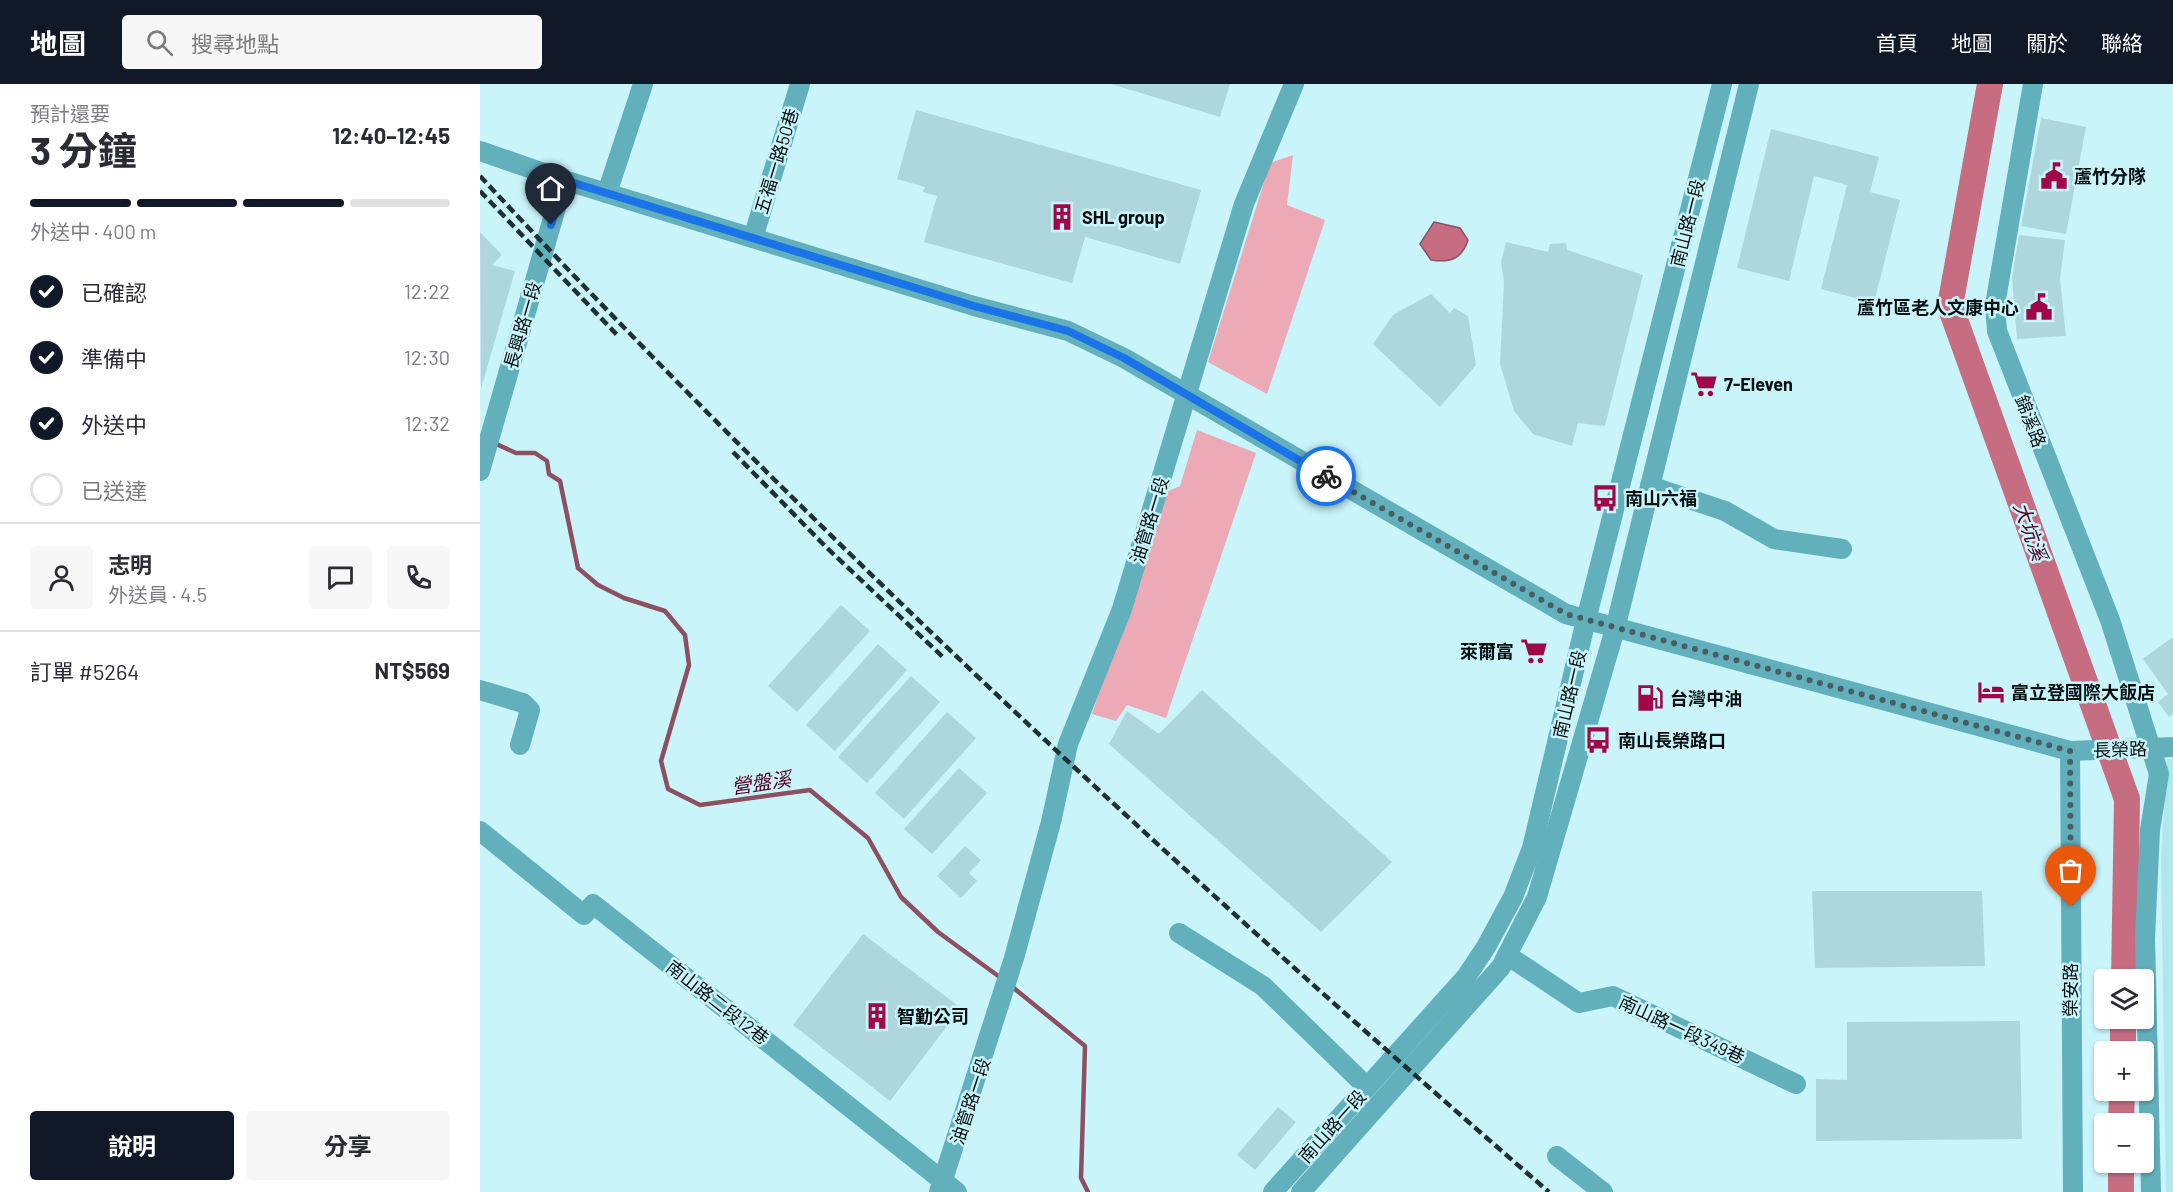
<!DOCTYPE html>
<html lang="zh-TW">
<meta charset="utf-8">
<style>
body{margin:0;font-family:Barlow,"Noto Sans TC",sans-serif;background:#f7f7f7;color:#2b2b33;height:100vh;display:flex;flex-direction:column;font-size:22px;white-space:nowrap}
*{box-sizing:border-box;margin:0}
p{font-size:20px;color:#7c7c81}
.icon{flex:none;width:33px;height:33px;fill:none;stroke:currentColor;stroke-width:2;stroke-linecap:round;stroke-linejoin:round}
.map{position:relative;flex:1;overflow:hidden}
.side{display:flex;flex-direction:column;background:#fff;width:480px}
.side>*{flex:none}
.tools{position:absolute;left:1614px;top:885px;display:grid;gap:12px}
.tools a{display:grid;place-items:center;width:60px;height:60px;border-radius:6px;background:#fff;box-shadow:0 2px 4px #0004;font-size:30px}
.pin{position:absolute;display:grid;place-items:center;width:51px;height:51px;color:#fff;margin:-62px -26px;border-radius:50% 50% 50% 0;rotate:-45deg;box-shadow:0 0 6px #0007}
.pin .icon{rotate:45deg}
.courier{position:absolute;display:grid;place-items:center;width:60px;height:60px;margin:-30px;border:4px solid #1a73e8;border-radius:50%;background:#fff;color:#222;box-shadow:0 2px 8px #0007}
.headline em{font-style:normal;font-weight:700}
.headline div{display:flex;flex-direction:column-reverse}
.headline{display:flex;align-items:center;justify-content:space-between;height:102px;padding:0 30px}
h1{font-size:39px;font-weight:700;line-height:45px}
.bar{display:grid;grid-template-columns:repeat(4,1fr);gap:9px 6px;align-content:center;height:72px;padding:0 30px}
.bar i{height:8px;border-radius:4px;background:#e1e1e2}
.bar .current{background:#111827}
.bar p{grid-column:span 4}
.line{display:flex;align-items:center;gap:15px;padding:0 30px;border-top:2px solid #e1e1e2}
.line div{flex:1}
.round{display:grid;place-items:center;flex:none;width:63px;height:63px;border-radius:6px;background:#f7f7f7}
ol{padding:0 30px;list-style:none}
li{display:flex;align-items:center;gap:18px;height:66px}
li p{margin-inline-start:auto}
li .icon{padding:6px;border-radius:50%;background:#111827;color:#fff;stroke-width:4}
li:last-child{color:#7c7c81}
li i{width:33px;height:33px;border:3px solid #e1e1e2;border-radius:50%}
.button{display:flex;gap:12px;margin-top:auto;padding:12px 30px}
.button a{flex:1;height:69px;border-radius:6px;background:#111827;color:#fff;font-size:24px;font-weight:700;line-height:69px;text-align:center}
.button a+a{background:#f7f7f7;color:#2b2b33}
header{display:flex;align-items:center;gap:36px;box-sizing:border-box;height:84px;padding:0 30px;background:#111827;color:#fff}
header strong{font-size:28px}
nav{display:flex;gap:33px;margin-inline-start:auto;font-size:21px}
.search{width:420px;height:54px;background:#f7f7f7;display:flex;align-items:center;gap:15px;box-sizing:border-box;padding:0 21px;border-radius:6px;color:#7c7c81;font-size:22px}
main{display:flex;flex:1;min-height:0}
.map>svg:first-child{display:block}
.built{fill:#b2e6ed}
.green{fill:#eca9b6}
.water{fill:#c76d82;stroke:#8c5060;stroke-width:1.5}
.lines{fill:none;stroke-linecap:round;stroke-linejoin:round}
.stream{stroke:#8c5060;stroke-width:4.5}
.river{stroke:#c76d82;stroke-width:26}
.building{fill:#aed7dd}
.minor{stroke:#62b0bc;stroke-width:20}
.rail{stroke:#1f3032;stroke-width:4.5;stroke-dasharray:9 4.5;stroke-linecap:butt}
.done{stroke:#485e62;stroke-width:6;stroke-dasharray:0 10.8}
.route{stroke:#1a73e8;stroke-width:8}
.labels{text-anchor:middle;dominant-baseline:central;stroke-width:5;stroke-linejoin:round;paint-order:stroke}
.street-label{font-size:18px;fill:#020e10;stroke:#c9f4fa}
.poi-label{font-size:18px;font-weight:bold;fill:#020e10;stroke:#c9f4fa;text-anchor:start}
.water-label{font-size:20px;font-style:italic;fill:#550122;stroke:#c9f4fa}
</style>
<header>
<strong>地圖</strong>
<div class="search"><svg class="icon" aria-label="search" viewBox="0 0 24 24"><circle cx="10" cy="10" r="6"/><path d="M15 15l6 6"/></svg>搜尋地點</div>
<nav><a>首頁</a><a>地圖</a><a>關於</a><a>聯絡</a></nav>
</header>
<main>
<section class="side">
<div class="headline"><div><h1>3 分鐘</h1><p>預計還要</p></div><em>12:40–12:45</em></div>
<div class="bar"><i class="current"></i><i class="current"></i><i class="current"></i><i></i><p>外送中 · 400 m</p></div>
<ol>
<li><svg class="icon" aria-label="check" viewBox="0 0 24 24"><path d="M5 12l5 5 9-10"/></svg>已確認<p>12:22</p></li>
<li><svg class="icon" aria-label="check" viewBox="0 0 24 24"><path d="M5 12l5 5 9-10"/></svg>準備中<p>12:30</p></li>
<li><svg class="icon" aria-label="check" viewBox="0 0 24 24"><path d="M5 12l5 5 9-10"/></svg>外送中<p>12:32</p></li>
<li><i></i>已送達</li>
</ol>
<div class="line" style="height:108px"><a class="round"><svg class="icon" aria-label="person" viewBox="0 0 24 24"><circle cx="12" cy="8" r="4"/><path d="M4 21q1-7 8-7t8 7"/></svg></a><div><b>志明</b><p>外送員 · 4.5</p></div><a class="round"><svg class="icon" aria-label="chat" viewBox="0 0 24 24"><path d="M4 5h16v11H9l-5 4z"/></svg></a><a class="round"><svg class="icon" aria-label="phone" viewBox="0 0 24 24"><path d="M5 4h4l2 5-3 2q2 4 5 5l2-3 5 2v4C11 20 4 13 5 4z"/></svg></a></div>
<div class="line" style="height:78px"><div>訂單 #5264</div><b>NT$569</b></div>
<div class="button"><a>說明</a><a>分享</a></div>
</section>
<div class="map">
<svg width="1693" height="1108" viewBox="0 0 1693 1108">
<rect width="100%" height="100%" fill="#c9f4fa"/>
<path class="built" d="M1687 675H1693V1108H1686L1681 773Z"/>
<g class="green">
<path d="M813 71 807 121 845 136 787 310 728 278 790 79Z"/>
<path d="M717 346 776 369 686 634 647 621 636 637 612 630 686 408 700 402Z"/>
</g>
<path class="water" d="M954 138 980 144 988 156C982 175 970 179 951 176L940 160Z"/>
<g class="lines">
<g class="stream">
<path d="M14 359 36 369H55L67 377 69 390 80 397 98 484 118 501 144 514 185 527 205 551 209 581 181 677 188 705 220 721 330 706 388 754 421 813 458 848 521 894"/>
<path d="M530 901 605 962 601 1094 608 1108"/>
</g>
<g class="river">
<path d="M1510 0 1470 222 1647 715 1644 896"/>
<path d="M1643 968V934"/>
<path d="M1641 1040 1642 1006"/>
<path d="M1641 1078V1108"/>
</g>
</g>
<g class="building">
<path d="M631 0H750L740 33Z"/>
<path d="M436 26 721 106 700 180 605 153 592 199 444 158 457 112 443 108 445 103 417 95Z"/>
<path d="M1561 34 1606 43 1586 150 1541 142Z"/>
<path d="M1291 45 1399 73 1390 108 1420 116 1394 219 1341 205 1367 101 1334 92 1309 197 1257 184Z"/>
<path d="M0 148 22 171 12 181 35 187 1 305Z"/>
<path d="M1539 151 1585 156 1580 195 1586 252 1537 255 1532 194Z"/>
<path d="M1026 158 1068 168 1070 160 1086 159 1087 166 1163 191 1125 342 1098 339 1092 362 1053 350 1034 327 1020 280 1024 198 1021 178Z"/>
<path d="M951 210 970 229 974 224 988 232 996 281 960 323 893 260 913 231Z"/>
<path d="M361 521 390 547 317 628 288 602Z"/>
<path d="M1693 553V630L1689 633 1678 618 1688 610 1663 575Z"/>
<path d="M398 560 427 586 355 667 326 641Z"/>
<path d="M431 592 460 618 387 699 358 673Z"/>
<path d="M722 606 912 778 841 848 629 660 647 627 679 650Z"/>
<path d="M467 628 496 654 424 735 395 709Z"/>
<path d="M479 684 507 709 452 770 424 745Z"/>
<path d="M485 762 501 776 489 789 497 797 481 814 457 792Z"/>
<path d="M1332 807H1502L1505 882 1335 884Z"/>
<path d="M383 850 481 924 410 1017 313 941Z"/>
<path d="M1540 937 1542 1055 1336 1057V995L1367 996V938Z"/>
<path d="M798 1023 816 1038 775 1086 757 1071Z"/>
</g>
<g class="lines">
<g class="minor">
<path d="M1553 0 1515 221 1517 247 1630 536 1679 690 1670 746 1665 855 1671 1108"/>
<path d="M0 67 84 96 494 222 588 247 644 274 1086 530 1590 667 1693 663"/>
<path d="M127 109 163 0"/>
<path d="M273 154 320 0"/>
<path d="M0 387 84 96"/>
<path d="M1170 402 1245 427 1294 455 1362 465"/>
<path d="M0 606 43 619 50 626 40 661"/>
<path d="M1590 667 1593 1108"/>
<path d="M0 747 104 831 113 820 477 1108"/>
<path d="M699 849 783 902 887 1003"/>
<path d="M1027 871 1099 919 1133 912 1316 1000"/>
<path d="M1077 1072 1123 1108"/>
<path d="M459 1108 534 874 571 738 588 660 642 525 764 120 814 0"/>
<path d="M793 1108 986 893 1006 863 1033 813 1052 764 1106 536 1242 0"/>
<path d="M821 1108 1021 883 1057 813 1135 545 1269 0"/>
</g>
<g class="rail">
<path d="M0 92C336 453 697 786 1069 1108"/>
<path d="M0 107 139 253"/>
<path d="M253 368 347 464 463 573"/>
</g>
</g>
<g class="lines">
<path class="done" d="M846 392 1086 530 1590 667 1591 823"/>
<path class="route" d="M71 141 84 96 494 222 588 247 644 274 846 392"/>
</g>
<defs>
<symbol id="civic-bare" viewBox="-9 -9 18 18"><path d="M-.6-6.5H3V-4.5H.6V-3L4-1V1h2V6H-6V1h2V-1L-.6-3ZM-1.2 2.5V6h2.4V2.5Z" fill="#a10748" stroke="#c9f4fa" stroke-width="2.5" paint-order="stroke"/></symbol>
<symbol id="building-bare" viewBox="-9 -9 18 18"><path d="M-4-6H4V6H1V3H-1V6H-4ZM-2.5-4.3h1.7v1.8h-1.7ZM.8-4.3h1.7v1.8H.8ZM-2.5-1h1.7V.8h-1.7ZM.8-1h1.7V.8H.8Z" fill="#a10748" stroke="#c9f4fa" stroke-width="2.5" paint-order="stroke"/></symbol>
<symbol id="supermarket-bare" viewBox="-9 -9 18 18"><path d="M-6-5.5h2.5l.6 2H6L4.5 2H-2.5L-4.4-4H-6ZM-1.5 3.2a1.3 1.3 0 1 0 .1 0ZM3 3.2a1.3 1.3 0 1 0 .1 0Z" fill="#a10748" stroke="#c9f4fa" stroke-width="2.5" paint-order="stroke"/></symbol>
<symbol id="bus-bare" viewBox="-9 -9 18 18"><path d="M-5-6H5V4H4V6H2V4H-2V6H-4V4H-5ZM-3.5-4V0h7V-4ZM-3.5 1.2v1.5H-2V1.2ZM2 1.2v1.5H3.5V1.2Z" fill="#a10748" stroke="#c9f4fa" stroke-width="2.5" paint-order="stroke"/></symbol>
<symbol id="hotel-bare" viewBox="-9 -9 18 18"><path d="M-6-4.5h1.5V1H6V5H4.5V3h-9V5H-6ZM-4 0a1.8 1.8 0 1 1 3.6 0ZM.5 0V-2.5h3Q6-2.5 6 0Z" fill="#a10748" stroke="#c9f4fa" stroke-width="2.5" paint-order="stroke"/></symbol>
<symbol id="fuel-bare" viewBox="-9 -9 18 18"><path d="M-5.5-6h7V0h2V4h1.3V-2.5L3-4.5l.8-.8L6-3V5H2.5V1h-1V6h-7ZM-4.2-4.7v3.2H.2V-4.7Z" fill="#a10748" stroke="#c9f4fa" stroke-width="2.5" paint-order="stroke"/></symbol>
</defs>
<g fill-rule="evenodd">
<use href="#civic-bare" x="1555" y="73" width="38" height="38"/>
<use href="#building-bare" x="563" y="114" width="38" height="38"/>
<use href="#civic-bare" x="1540" y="204" width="38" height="38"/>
<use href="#supermarket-bare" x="1205" y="281" width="38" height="38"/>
<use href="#bus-bare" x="1106" y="395" width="38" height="38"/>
<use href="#supermarket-bare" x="1035" y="548" width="38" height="38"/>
<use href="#hotel-bare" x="1492" y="589" width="38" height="38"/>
<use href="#fuel-bare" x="1151" y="595" width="38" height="38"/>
<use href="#bus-bare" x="1099" y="637" width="38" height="38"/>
<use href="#building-bare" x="378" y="913" width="38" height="38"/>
</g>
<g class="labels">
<g class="street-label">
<text transform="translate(296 77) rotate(-73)">五福一路50巷</text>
<text transform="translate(1207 139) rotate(-76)">南山路一段</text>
<text transform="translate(42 241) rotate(-74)">長興路一段</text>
<text transform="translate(1551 337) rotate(69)">錦溪路</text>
<text transform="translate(669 436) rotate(-73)">油管路一段</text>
<text transform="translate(1089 610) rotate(-77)">南山路一段</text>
<text transform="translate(1640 665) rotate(-2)">長榮路</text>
<text transform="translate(1590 906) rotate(-90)">榮安路</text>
<text transform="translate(238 918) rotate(38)">南山路二段12巷</text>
<text transform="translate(1202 945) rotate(25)">南山路一段349巷</text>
<text transform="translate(490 1017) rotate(-72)">油管路一段</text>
<text transform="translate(852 1042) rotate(-48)">南山路一段</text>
</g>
<g class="poi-label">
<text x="1594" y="92">蘆竹分隊</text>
<text x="602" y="133">SHL group</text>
<text x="1539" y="223" text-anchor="end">蘆竹區老人文康中心</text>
<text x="1244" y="300">7-Eleven</text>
<text x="1145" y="414">南山六福</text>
<text x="1034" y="567" text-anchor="end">萊爾富</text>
<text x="1531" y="608">富立登國際大飯店</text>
<text x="1190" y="614">台灣中油</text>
<text x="1138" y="656">南山長榮路口</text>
<text x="417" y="932">智勤公司</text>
</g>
<g class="water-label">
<text transform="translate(1551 447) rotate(70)">大坑溪</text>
<text transform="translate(281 698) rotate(-8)">營盤溪</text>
</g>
</g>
</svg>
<div class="tools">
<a><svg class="icon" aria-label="layers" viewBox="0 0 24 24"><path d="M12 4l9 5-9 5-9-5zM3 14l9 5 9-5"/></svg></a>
<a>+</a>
<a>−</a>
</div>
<div class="pin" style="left:1591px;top:823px;background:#ea580c"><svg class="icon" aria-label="bag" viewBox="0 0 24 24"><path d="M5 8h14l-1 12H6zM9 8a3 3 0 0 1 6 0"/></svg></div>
<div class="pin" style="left:71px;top:141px;background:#1f2937"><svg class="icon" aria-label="home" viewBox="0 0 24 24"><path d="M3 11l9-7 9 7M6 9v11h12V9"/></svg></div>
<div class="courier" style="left:846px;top:392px"><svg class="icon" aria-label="bike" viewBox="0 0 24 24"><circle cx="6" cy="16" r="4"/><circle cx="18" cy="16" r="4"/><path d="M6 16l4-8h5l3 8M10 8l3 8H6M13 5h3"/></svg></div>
</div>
</main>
